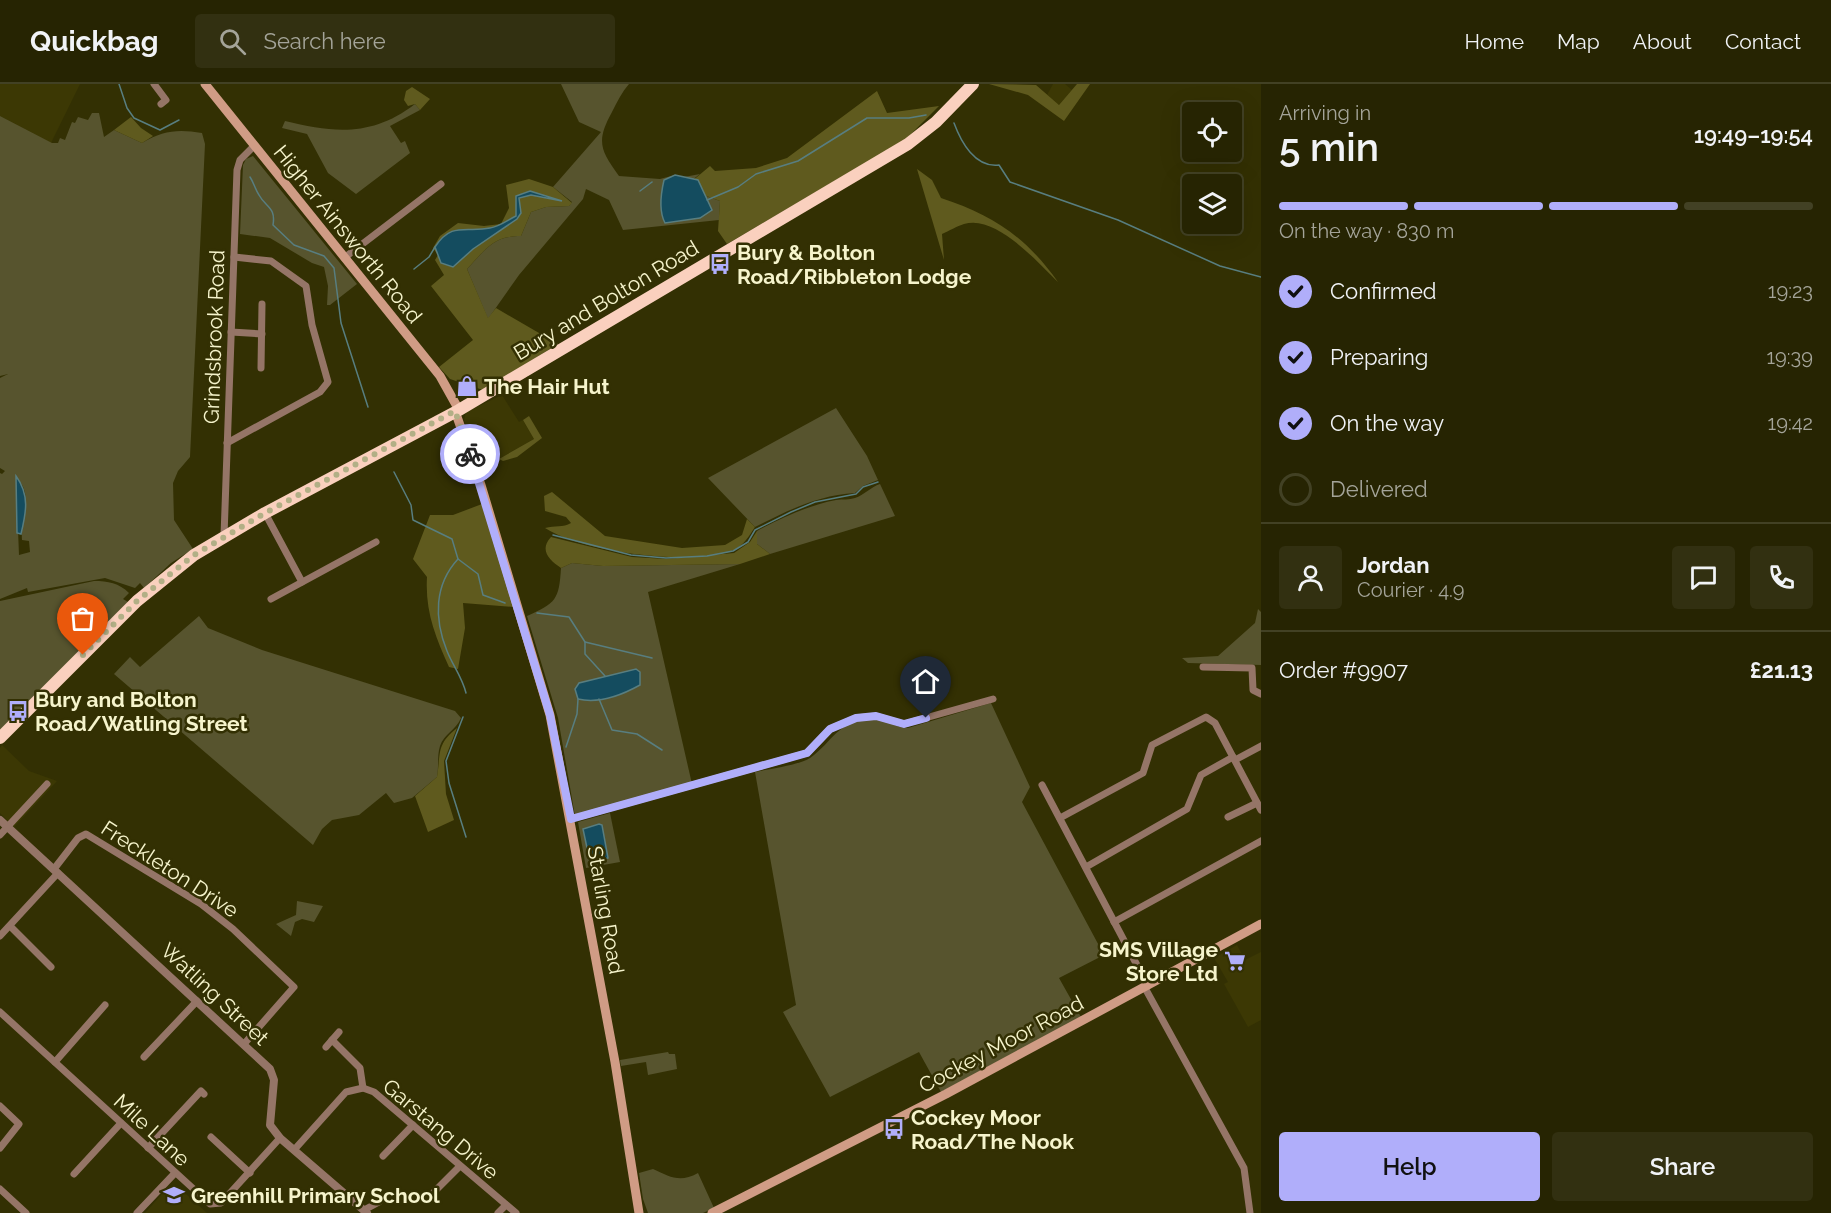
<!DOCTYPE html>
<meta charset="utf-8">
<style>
body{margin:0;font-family:Raleway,sans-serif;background:#323011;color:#f1f3f6;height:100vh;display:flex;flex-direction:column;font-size:22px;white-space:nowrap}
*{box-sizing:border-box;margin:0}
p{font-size:20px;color:#a4a499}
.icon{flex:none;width:33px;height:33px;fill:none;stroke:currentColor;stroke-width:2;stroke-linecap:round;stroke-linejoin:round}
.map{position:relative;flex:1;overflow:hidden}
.drawer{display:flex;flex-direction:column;background:#262402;width:570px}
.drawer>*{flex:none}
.fabs{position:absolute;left:1182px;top:18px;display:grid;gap:12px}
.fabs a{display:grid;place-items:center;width:60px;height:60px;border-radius:6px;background:#262402;box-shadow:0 6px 24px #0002,0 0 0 2px #424124;font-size:30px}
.pin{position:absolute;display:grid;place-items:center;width:51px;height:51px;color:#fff;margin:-62px -26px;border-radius:50% 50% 50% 0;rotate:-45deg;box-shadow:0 0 6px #0007}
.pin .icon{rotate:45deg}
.courier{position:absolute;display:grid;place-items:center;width:60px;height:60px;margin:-30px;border:4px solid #b0aefa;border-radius:50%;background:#fff;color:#222;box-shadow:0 2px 8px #0007}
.headline em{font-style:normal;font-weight:600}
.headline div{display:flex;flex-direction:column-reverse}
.headline{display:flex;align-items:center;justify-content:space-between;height:102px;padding:0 18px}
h1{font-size:39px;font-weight:600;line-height:45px}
.bar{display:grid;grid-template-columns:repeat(4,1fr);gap:9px 6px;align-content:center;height:72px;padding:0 18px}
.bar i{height:8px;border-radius:4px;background:#424124}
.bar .active{background:#b0aefa}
.bar p{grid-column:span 4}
.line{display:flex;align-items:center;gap:15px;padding:0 18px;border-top:2px solid #424124}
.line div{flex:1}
.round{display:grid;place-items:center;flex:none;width:63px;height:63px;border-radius:6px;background:#323011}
ol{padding:0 18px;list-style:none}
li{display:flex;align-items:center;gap:18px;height:66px}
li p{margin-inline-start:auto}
li .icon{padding:6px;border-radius:50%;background:#b0aefa;color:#111;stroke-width:4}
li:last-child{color:#a4a499}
li i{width:33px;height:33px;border:3px solid #424124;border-radius:50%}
.primary-button{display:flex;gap:12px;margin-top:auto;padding:12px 18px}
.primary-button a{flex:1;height:69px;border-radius:6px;background:#b0aefa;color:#111;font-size:24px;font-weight:600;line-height:69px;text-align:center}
.primary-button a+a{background:#323011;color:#f1f3f6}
header{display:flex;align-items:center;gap:36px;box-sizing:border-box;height:84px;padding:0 30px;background:#262402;border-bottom:2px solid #424124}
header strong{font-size:28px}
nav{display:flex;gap:33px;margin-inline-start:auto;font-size:21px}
.search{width:420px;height:54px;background:#323011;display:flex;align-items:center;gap:15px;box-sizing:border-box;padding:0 21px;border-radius:6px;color:#a4a499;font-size:22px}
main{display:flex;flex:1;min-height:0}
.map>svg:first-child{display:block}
.built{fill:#3c3804}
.green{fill:#57542e;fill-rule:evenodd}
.forest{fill:#5f5a1e}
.water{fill:#144c5f;stroke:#587e80;stroke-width:1.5}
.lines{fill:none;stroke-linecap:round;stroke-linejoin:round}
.stream{stroke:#587e80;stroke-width:1.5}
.minor{stroke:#957567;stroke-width:7}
.tertiary{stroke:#957567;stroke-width:8}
.secondary{stroke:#d09c85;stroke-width:9}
.trunk{stroke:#fad0be;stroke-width:12}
.done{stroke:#b2af86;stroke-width:6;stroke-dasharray:0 10.8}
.route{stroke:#b0aefa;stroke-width:8}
.labels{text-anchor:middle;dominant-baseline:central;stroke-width:5;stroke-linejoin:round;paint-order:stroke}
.street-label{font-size:21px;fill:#f6f4cc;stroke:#333003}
.poi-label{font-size:21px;font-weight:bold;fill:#f6f4cc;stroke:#333003;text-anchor:start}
</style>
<header>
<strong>Quickbag</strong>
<div class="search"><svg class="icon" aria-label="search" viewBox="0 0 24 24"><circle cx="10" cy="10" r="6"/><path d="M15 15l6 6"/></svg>Search here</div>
<nav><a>Home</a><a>Map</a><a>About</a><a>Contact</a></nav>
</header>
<main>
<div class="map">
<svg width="1261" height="1129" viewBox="0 0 1261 1129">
<rect width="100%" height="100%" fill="#333003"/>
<g class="built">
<path d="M0 0H80L51 59 0 32Z"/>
<path d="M1053 0H1065L1072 6 1059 21 1047 11Z"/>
<path d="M502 311 519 338 523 336 534 355 499 375 479 382 464 336 466 328Z"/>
<path d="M2 661 29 687 57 697 14 743 0 729V664Z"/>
<path d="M1237 861 1245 876 1261 868V936L1248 943 1224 900 1228 898 1214 874Z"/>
<path d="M169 1102H177L207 1129H145Z"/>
</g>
<g class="green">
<path d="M561 0H629C622 8 617 18 612 28 596 57 600 66 619 92L660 95 675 91 684 93 700 90 691 97 701 110 720 117 719 136 623 146 609 116 586 105 583 115 519 191 488 235 467 185C485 166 493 152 521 152L531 128 546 123 569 122 572 118 553 103 601 48 579 38Z"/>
<path d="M415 20 420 26 390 42 401 59 405 57 410 69 356 110 328 89 307 50 282 44 285 37C334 49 372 53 415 20Z"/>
<path d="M92 29H99L104 53 114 46 142 59C163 46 179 45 202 49L205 60 190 373 178 387 173 399 174 436 193 465 171 479 144 504 140 499 135 504 105 494 28 508 27 504 0 515V389L2 390 5 387 0 384V294L8 290 0 292V32L52 59H58L60 54 65 56 72 38 75 39 78 33 88 36ZM16 393C35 411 20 434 22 456L29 457 30 468 19 471Z"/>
<path d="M253 72 357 200 330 221H327L328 202 324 183 312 179 270 154 240 150 243 81 246 75Z"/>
<path d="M836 324 867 372 878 396 863 402 855 409C818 411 787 427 755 443L708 394Z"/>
<path d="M880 400 895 432 770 470 757 460V447C781 434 809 421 836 416 843 415 849 416 855 414 864 411 871 403 880 400Z"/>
<path d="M572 479 603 482 740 480 648 508 692 700 575 732 558 634 527 532C556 519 559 516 561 484Z"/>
<path d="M94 497C108 497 119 499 129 509L123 515 128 518 0 646V517Z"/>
<path d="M1258 525 1261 528V581L1188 579 1182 574 1218 572 1255 539Z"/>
<path d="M199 532 208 544 262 566 455 627 461 634C456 646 444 650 440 662 437 671 439 683 437 693L412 714 394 719 386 709 359 731 332 736 322 745 313 761 114 590 130 573 140 583Z"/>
<path d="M991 619 1030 703 1022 718 1104 871 1059 894 1081 933 941 1008 919 968 830 1013 783 928 796 921 755 688C769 685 799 681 810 674 835 656 834 639 872 635 883 634 896 644 908 644Z"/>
<path d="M610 729 620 778 586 784 578 738Z"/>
<path d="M297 817 323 822 314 838 302 835 295 838 291 852 276 840 296 831Z"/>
<path d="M668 968 669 970H675L677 985 648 991 646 978 621 982 620 976Z"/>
<path d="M653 1085C670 1093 680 1099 698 1089L714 1124 703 1129H648L643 1115 639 1089Z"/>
</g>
<g class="forest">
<path d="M989 0 1036 1 1059 21 1077 0H1090L1064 37 1028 11Z"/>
<path d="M412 3 430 15 420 26 415 20 408 22 404 16 406 7Z"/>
<path d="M877 7 887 29 939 22 906 55 727 160 718 147 720 117 701 110 691 98 710 82 715 87 756 84 787 74Z"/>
<path d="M131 33 141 44 153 52 142 59 114 46Z"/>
<path d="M917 85 932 96 941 114C993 131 1026 153 1058 198 1037 178 996 130 964 140 957 142 949 147 942 150L944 176Z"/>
<path d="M529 95 553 103 572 119 569 122 546 123 531 128 521 152C493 152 485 166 467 185L488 234 496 224 558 260 483 306 450 295 439 283 473 256 431 202 444 191 435 176 438 171 433 164 440 152 458 139 484 142 501 140 509 124 506 101Z"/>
<path d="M529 332 542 354 517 373 503 377 499 375 534 355 523 336Z"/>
<path d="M552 408 605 452 682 464 725 461 742 451 747 435 755 443C749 452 744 461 734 466 694 483 581 468 545 444 555 441 563 444 571 439L566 433 545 427 544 412Z"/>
<path d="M482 420 514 523 463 519 465 544 458 585 449 583C435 552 425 527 427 493L413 475 430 431H453Z"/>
<path d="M757 447V460L770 470 740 480 603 482 572 479 561 484C549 476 539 466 551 453L632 473 666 475 734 469 750 458Z"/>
<path d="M457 644 444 677 446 710 454 736 428 748 415 712 437 693C441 668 436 661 457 644Z"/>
</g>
<g class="water">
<path d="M675 91 698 96 712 126 700 134 665 139C658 126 661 109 664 96Z"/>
<path d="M530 107 562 117 531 111 519 114 521 129 517 135 473 165 453 183 441 179 435 163C452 137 466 149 490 144 499 143 508 136 516 132V112Z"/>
<path d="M16 392C30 411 26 429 21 450L17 449Z"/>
<path d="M636 585 640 588V601C622 611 599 620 578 615L575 605 579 599Z"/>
<path d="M599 740 602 741 608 774 590 778 583 745Z"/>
</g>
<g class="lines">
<g class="stream">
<path d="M119 0 127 24 134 34 160 46 179 36"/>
<path d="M954 39C961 58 975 84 999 81L1010 98 1118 136 1220 182 1261 193"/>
<path d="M250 93C254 99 255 105 259 111 266 124 276 123 273 141L294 161 324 172 334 184 341 239 368 323"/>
<path d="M640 107 652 98"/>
<path d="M707 116 738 103 756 90 798 77 867 34H909L926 31"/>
<path d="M414 185 429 173 435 163"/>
<path d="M394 388 411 421 413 436 452 455 458 475 478 490 483 511 505 519"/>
<path d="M553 451 631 471 666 474 707 472 733 467 748 458 755 446 791 428 815 418 856 410 863 403 878 398"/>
<path d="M458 475C434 501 434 535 447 567 453 582 462 593 466 609"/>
<path d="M537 529 569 533 585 558 652 574"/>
<path d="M585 558V570L605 592"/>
<path d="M599 615 612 646 637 650 662 666"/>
<path d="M463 633 446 677 449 699 466 753"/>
<path d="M566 663 577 630 578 615"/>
</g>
<g class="minor">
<path d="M154 0 166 16 161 20"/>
<path d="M344 174 441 100"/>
<path d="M231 248 262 250"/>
<path d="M261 284 262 220"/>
<path d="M227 359 320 308 328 298 312 241 306 202 271 177 234 173"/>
<path d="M265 429 302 498"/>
<path d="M224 452 237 86 240 76 254 62"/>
<path d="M271 515 376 458"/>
<path d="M1203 583 1252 584 1253 606 1261 610"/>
<path d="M1235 676 1261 662"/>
<path d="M1042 701 1148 902"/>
<path d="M1228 733 1257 719"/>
<path d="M1060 734 1143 689 1152 661 1206 633 1215 639 1261 726"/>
<path d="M571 735 807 669 830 645 856 634 876 632 904 640 993 615"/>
<path d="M0 751 47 700"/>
<path d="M1086 783 1187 725 1201 691 1233 673"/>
<path d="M54 785 78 754 86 750 201 820 233 845 294 903 244 960"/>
<path d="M1114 838 1261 757"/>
<path d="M10 842 51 883"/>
<path d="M0 852 58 789"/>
<path d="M1145 904 1244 1084 1250 1129"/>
<path d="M0 928 210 1120 221 1119 280 1054"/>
<path d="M332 956 360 984 363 1004"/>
<path d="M326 963 339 948"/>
<path d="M144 973 197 917"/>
<path d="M55 978 105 921"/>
<path d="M0 1022 19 1040 0 1064"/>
<path d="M211 1053 250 1089"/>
<path d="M148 1064 201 1007 204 1010"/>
<path d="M294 1066 346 1008 363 1004 374 1008 516 1129"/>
<path d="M383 1072 413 1041"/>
<path d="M74 1090 121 1039"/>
<path d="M0 1105 26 1129"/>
<path d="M434 1108 459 1083"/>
<path d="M364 1126 379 1118"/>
<path d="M137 1129 174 1090"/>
<path d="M498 1129 506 1121"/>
</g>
<path class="tertiary" d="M0 736 270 985 274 996 270 1041 280 1054 367 1129"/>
<g class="secondary">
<path d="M205 0 440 292 459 326"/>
<path d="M455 327 481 401 550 631 615 978 639 1129"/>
<path d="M712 1129 946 1010 1261 840"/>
</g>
<path class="trunk" d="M0 654 137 517 194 471 265 429 459 326 908 60 936 38 973 0"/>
</g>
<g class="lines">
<path class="done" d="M83 571 137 517 194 471 265 429 455 327 470 370"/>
<path class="route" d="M470 370 550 631 571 735 807 669 830 645 856 634 876 632 904 640 926 634"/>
</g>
<defs>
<symbol id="bus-bare" viewBox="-9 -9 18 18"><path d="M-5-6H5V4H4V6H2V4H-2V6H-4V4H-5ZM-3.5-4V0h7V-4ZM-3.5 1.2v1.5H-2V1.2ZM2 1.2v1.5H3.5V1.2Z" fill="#b0aefa" stroke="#333003" stroke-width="2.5" paint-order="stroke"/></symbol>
<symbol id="shop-bare" viewBox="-9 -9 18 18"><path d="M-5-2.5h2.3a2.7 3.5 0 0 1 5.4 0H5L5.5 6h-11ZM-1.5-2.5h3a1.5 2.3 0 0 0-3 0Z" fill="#b0aefa" stroke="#333003" stroke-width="2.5" paint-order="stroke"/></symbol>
<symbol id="supermarket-bare" viewBox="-9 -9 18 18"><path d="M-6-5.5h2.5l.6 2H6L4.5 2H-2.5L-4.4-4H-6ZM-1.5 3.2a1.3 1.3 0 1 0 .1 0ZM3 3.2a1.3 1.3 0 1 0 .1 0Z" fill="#b0aefa" stroke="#333003" stroke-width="2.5" paint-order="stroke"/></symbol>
<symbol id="school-bare" viewBox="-9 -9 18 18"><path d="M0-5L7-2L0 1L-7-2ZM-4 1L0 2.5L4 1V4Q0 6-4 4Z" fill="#b0aefa" stroke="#333003" stroke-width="2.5" paint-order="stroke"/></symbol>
</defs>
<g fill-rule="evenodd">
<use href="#bus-bare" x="705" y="165" width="30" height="30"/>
<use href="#shop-bare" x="452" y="287" width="30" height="30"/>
<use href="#bus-bare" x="3" y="612" width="30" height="30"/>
<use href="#supermarket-bare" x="1220" y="862" width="30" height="30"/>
<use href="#bus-bare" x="879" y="1030" width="30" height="30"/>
<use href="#school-bare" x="159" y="1096" width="30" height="30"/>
</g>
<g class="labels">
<g class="street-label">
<text transform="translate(348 150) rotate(51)">Higher Ainsworth Road</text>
<text transform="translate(606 216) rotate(-31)">Bury and Bolton Road</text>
<text transform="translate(214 253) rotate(-88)">Grindsbrook Road</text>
<text transform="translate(170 785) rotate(33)">Freckleton Drive</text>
<text transform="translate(606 826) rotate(80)">Starling Road</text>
<text transform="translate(215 910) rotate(43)">Watling Street</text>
<text transform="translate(1001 960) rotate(-28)">Cockey Moor Road</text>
<text transform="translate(441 1045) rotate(40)">Garstang Drive</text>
<text transform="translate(152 1046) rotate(43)">Mile Lane</text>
</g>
<g class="poi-label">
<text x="737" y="168">Bury &amp; Bolton<tspan x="737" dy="24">Road/Ribbleton Lodge</tspan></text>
<text x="484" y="302">The Hair Hut</text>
<text x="35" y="615">Bury and Bolton<tspan x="35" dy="24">Road/Watling Street</tspan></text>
<text x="1218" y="865" text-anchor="end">SMS Village<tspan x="1218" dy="24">Store Ltd</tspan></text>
<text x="911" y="1033">Cockey Moor<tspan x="911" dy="24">Road/The Nook</tspan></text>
<text x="191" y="1111">Greenhill Primary School</text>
</g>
</g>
</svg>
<div class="fabs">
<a><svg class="icon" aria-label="locate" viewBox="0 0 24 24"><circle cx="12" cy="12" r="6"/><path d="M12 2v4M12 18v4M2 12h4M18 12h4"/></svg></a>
<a><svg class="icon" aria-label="layers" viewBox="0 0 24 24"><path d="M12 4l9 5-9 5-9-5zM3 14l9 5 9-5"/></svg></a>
</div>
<div class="pin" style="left:83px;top:571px;background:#ea580c"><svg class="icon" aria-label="bag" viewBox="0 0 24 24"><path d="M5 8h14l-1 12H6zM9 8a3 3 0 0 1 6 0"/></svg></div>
<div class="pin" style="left:926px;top:634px;background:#1f2937"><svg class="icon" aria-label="home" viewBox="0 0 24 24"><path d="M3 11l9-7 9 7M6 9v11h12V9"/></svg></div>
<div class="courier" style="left:470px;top:370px"><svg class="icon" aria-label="bike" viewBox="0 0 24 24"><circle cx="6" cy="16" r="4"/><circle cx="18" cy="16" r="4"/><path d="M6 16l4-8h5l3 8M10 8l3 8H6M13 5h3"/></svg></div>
</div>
<section class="drawer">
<div class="headline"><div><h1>5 min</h1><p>Arriving in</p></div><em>19:49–19:54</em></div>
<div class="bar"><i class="active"></i><i class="active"></i><i class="active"></i><i></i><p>On the way · 830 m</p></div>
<ol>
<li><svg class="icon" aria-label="check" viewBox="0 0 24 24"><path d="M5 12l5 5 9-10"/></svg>Confirmed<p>19:23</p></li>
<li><svg class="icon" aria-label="check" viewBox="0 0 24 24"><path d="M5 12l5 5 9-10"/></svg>Preparing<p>19:39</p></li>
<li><svg class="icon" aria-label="check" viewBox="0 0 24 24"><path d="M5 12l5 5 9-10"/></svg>On the way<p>19:42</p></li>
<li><i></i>Delivered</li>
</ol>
<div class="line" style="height:108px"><a class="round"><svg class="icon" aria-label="person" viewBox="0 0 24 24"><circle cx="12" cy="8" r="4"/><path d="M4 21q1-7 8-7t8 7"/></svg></a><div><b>Jordan</b><p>Courier · 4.9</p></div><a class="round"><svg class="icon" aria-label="chat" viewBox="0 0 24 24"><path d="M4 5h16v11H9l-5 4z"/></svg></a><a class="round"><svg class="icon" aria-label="phone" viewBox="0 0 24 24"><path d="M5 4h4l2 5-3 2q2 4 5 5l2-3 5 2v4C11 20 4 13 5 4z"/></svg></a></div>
<div class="line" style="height:78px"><div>Order #9907</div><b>£21.13</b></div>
<div class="primary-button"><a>Help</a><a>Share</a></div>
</section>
</main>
